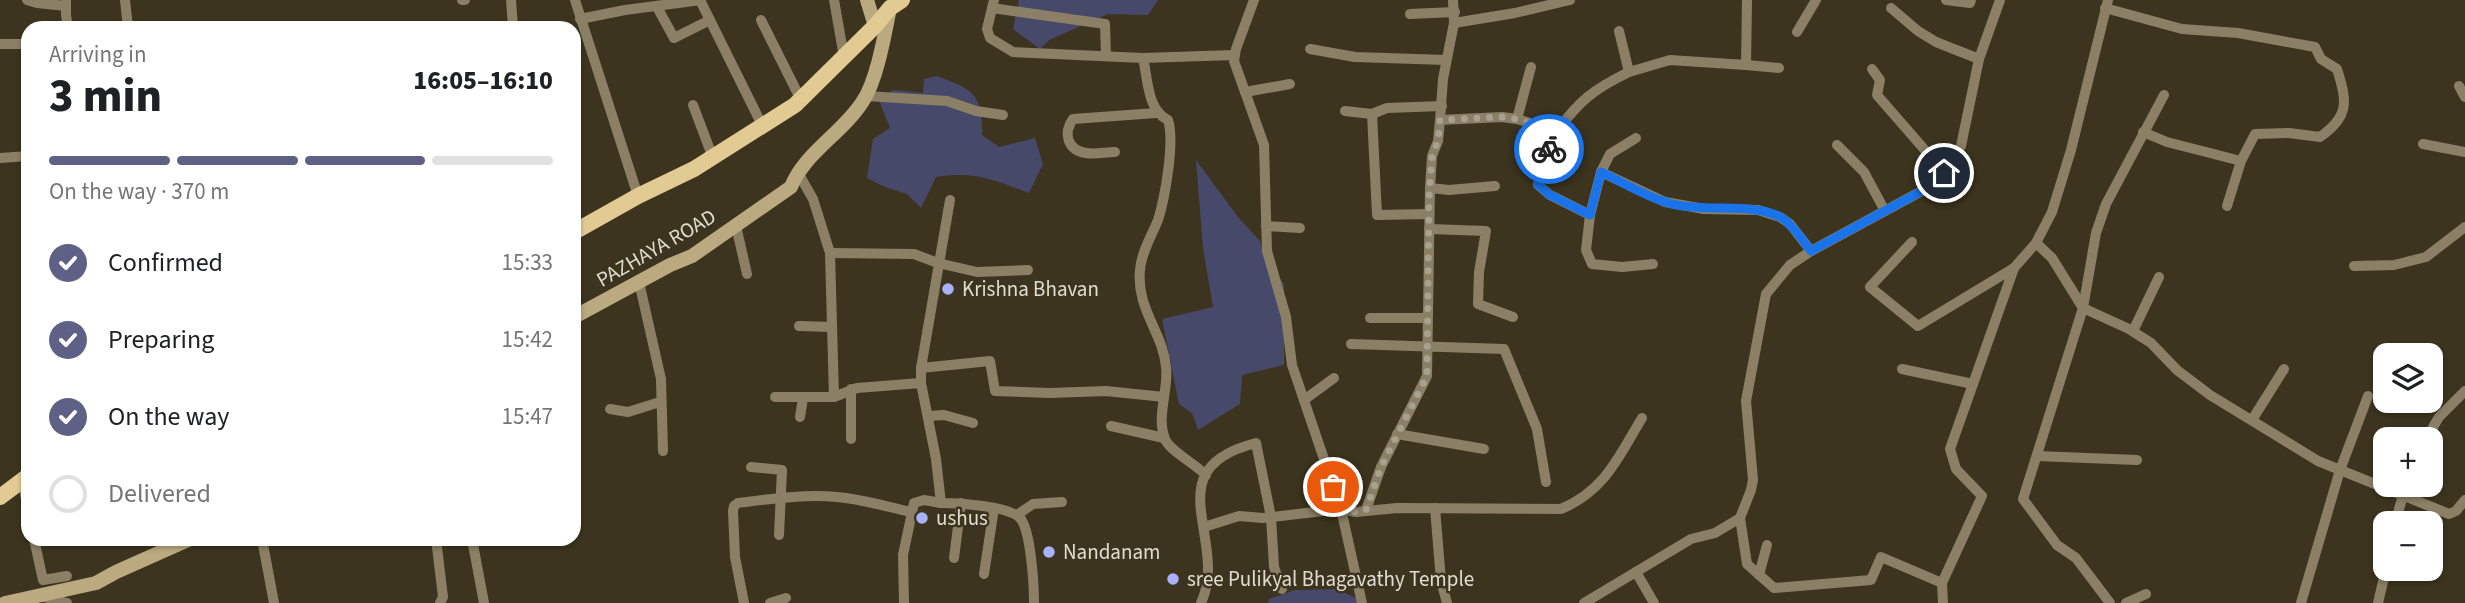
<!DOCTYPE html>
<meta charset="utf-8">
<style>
body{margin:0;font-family:"Source Sans 3",sans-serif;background:#f6f6f6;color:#202124;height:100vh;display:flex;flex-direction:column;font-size:26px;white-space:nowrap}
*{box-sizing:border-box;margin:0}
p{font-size:23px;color:#757577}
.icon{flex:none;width:38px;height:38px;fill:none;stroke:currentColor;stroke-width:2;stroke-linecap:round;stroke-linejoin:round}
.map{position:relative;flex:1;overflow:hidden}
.sheet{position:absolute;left:21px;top:21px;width:560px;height:525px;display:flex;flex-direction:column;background:#fff;border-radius:21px;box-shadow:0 2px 5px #0004}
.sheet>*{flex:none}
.tools{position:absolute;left:2373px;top:343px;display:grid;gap:14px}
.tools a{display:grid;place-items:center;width:70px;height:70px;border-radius:14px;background:#fff;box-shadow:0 2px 5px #0004;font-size:35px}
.pin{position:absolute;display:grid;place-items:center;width:60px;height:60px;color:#fff;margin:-30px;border:4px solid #fff;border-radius:50%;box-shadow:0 2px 7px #0007}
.courier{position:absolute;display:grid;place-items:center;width:70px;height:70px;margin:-35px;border:5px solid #1a73e8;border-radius:50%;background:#fff;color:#222;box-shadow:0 2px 9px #0007}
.overview em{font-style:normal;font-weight:800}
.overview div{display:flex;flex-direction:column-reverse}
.overview{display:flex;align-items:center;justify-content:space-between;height:119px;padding:0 28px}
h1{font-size:46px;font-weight:800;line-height:52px}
.bar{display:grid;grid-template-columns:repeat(4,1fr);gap:10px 7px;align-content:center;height:84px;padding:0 28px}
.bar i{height:9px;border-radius:5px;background:#e0e0e0}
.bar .on{background:#5e6185}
.bar p{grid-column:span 4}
ol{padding:0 28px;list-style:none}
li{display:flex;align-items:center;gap:21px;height:77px}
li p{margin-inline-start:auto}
li .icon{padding:7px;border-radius:50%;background:#5e6185;color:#fff;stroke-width:4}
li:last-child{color:#757577}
li i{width:38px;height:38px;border:4px solid #e0e0e0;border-radius:50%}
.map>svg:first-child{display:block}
.green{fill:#46496a}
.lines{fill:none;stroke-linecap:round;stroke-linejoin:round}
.street{stroke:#8b8065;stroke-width:10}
.secondary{stroke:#bbaa7f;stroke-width:14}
.primary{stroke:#e1cb93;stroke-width:16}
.done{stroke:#a7a191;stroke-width:7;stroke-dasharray:0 12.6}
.route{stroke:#1a73e8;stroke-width:9}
.poi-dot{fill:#a9b0fc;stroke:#3c341e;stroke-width:2.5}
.labels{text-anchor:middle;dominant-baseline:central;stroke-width:5;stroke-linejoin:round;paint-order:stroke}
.street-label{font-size:21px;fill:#e1dccf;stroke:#3c341e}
.poi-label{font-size:21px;fill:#e1dccf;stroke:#3c341e;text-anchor:start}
</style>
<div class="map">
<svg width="2465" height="603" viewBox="0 0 2465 603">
<rect width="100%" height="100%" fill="#3c341e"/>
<g class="green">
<path d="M1019 0H1158L1148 15 1108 14 1049 40 1040 49 1013 29Z"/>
<path d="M936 76C972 88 983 94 982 135L999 147 1035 138 1043 164 1029 193C992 180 977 171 936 177L921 208 907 194 885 187 867 178 873 139 890 128 878 98 893 90 923 93 924 79Z"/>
<path d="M1196 160 1238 217 1260 241 1265 258 1284 284V365L1242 375 1240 404 1198 430 1192 413 1179 404 1162 319 1213 307 1203 248Z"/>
<path d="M1337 589 1366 603H1268L1269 599 1295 590Z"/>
</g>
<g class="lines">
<g class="street">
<path d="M27 0 37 3 66 6"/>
<path d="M66 0V15L68 28"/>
<path d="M125 0 128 28"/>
<path d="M462 0H465"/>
<path d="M511 0 513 28"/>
<path d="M575 0 638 196"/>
<path d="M700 0 763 127"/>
<path d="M834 0 844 57"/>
<path d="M994 0 987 29 990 38 1013 52 1143 58C1148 79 1147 110 1168 120 1175 141 1165 198 1158 220 1152 235 1141 253 1140 270 1136 309 1163 332 1166 367 1169 390 1155 419 1166 441 1172 452 1195 464 1206 475"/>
<path d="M1254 0 1236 49 1234 61 1264 145 1267 251 1286 317 1292 365 1341 509 1362 603"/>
<path d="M1453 0 1454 23 1443 79 1440 120 1502 117 1517 119 1557 131C1580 100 1594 89 1629 72L1619 31"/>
<path d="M1946 0 1970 3 1971 0"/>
<path d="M657 7 674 38 710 20"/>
<path d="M992 8 1105 24 1106 56"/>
<path d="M1891 8 1918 31 1936 42 1979 59"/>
<path d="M2105 8 2182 29 2238 33 2315 47 2321 59 2337 69C2347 101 2350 116 2320 137L2289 133 2255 134 2241 161 2167 142 2143 132"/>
<path d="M1410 14 1455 12"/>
<path d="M580 19 625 10 701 0"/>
<path d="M761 20 801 100"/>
<path d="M1454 23 1515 13 1570 0"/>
<path d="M1797 32 1816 0"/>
<path d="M0 44H28"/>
<path d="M1310 49 1355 57 1446 60"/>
<path d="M1143 58 1234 55"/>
<path d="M1746 65 1779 68"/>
<path d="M1872 69 1880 80 1877 95 1944 172"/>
<path d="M1629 72 1670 60 1746 65 1747 0"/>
<path d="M2459 86 2465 97"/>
<path d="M1245 92 1290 84"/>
<path d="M866 96 947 101 976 111 1003 115"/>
<path d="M693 105 713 158"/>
<path d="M1345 111 1372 114 1387 108 1442 106"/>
<path d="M1372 114 1377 215 1429 214"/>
<path d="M1517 119 1531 67"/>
<path d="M1557 131 1543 162 1538 185 1550 195 1590 215 1586 250 1592 264 1622 267 1653 264"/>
<path d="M2423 144 2465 152"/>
<path d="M1837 145 1864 172 1885 211"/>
<path d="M1115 152C1106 152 1095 155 1086 153 1067 150 1063 133 1073 119L1156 113"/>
<path d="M0 158 28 156"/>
<path d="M797 171 813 199 830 253 834 397 857 388 921 383 936 459 941 503C958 503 1009 506 1020 518 1031 530 1034 586 1034 603"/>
<path d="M1601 172 1610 154 1636 138"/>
<path d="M1430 188 1449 190 1495 186"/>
<path d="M2227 206 2241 161"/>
<path d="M736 226 747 274"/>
<path d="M1266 226 1300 228"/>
<path d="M1429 229 1486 231 1479 272 1478 304 1513 317"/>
<path d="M1912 242 1870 287 1918 326 2014 268"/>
<path d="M2036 243 2052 258 2083 308 2129 329 2151 343 2177 370 2210 395 2318 461 2449 514 2456 511 2465 500"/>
<path d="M1811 251 1931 186 1951 165 1961 146 1979 59 2000 0"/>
<path d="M830 253 914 254 938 263 977 272 1028 270"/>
<path d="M2354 266 2394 265 2426 257 2465 227"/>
<path d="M639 282 661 379 663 451"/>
<path d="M1370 318H1427"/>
<path d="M799 326 832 327"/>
<path d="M2133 331 2159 277"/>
<path d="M1351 344 1504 349 1537 429 1546 482"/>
<path d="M921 368 950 200"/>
<path d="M1902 369 1973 384"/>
<path d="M921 383V368L990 361 995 391 1050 393 1106 391 1164 397"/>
<path d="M851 389V439"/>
<path d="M775 397H834"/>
<path d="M1304 400 1334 378"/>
<path d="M610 409 628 412 660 402"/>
<path d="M928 416 944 415 973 423"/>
<path d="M800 417 803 398"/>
<path d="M2252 420 2284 369"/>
<path d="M1111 426 1164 438"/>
<path d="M1397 434 1484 449"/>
<path d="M2426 439 2439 417 2465 391"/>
<path d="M2037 456 2137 460"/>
<path d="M751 467 782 470 779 535"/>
<path d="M22 480 28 509"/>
<path d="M1435 508 1441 581 1447 603"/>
<path d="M1366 510 1381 467 1427 376 1430 188 1432 156 1438 141 1440 120"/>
<path d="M1017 515 1033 504 1062 502"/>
<path d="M1740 518 1747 564 1774 588 1871 580 1881 557 1942 583"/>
<path d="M2395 523 2406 485"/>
<path d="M1204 527 1239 516 1263 518 1341 509 1356 512 1397 508 1561 509C1605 491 1619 456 1642 418"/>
<path d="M34 539 43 580 67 576"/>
<path d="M262 539 274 603"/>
<path d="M436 539 443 597 440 603"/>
<path d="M472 539 484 603"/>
<path d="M954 558 961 503"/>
<path d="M1636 572 1654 603"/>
<path d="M984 574 994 508"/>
<path d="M1759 575 1767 545"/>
<path d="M40 596 67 603"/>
<path d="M744 603 735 557 733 511 734 506 738 503C771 499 804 494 837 497 862 499 887 507 912 512"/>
<path d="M770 603 786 598"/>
<path d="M904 603 903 555 914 503 924 500 941 503"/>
<path d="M1201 603C1230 540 1153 469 1256 443L1271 517 1274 567 1282 589"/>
<path d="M1584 603 1691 539 1715 533 1740 518 1751 490 1753 480 1746 401 1766 294 1790 265 1811 251 1790 224 1780 217 1758 210 1704 209 1665 202 1601 172 1590 215"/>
<path d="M1943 603 1942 583 1982 496 1956 469 1950 449 2014 268 2036 243 2052 212 2071 150 2108 0"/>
<path d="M2110 603 2076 558 2057 545 2023 499 2083 308 2096 233 2106 204 2164 95"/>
<path d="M2126 603 2146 594"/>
<path d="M2301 603 2340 470 2368 396"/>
<path d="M2378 603 2386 569"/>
</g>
<g class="secondary">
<path d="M867 0 875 26"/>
<path d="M574 317 670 265 692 256 791 187C805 152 843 133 863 101 877 80 885 33 890 8"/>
<path d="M5 603 96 583 116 572 190 539"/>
</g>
<g class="primary">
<path d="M574 232 638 196 694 169 795 105 875 26 890 8 902 0"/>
<path d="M0 497 28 476"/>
</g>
</g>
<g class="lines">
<path class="done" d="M1333 487 1340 509 1356 512 1366 510 1381 467 1427 376 1429 197 1432 156 1438 141 1440 120 1502 117 1517 119 1557 131 1549 149"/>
<path class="route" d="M1549 149 1538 185 1550 195 1590 215 1601 172C1622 182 1643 195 1665 202 1701 214 1754 201 1782 218 1794 226 1802 240 1811 251L1931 186 1944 173"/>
</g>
<g class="poi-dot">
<circle cx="948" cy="289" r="7"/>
<circle cx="922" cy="518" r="7"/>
<circle cx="1049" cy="552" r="7"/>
<circle cx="1173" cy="579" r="7"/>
</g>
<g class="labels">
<g class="street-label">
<text transform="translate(656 248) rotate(-30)">PAZHAYA ROAD</text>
</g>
<g class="poi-label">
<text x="962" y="289">Krishna Bhavan</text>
<text x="936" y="518">ushus</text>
<text x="1063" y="552">Nandanam</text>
<text x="1187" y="579">sree Pulikyal Bhagavathy Temple</text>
</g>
</g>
</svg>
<div class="tools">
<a><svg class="icon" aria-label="layers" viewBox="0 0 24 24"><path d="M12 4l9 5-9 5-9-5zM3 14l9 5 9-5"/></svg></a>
<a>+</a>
<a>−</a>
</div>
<div class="pin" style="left:1333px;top:487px;background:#ea580c"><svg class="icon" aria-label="bag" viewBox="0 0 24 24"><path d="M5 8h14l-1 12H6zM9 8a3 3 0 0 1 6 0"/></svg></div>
<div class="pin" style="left:1944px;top:173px;background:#1f2937"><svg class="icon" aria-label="home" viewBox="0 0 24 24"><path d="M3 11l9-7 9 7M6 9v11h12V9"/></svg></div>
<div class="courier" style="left:1549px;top:149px"><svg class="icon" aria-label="bike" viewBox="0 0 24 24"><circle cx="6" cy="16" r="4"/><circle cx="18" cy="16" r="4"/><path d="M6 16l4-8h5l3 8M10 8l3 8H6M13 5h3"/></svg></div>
<section class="sheet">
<div class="overview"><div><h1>3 min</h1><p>Arriving in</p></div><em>16:05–16:10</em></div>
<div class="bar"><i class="on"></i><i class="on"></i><i class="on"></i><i></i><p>On the way · 370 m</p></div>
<ol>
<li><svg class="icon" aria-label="check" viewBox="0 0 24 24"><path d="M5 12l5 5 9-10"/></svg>Confirmed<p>15:33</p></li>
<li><svg class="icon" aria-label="check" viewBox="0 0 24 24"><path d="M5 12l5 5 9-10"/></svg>Preparing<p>15:42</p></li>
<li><svg class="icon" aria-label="check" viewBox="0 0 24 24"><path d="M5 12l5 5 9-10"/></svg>On the way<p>15:47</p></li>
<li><i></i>Delivered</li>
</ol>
</section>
</div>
